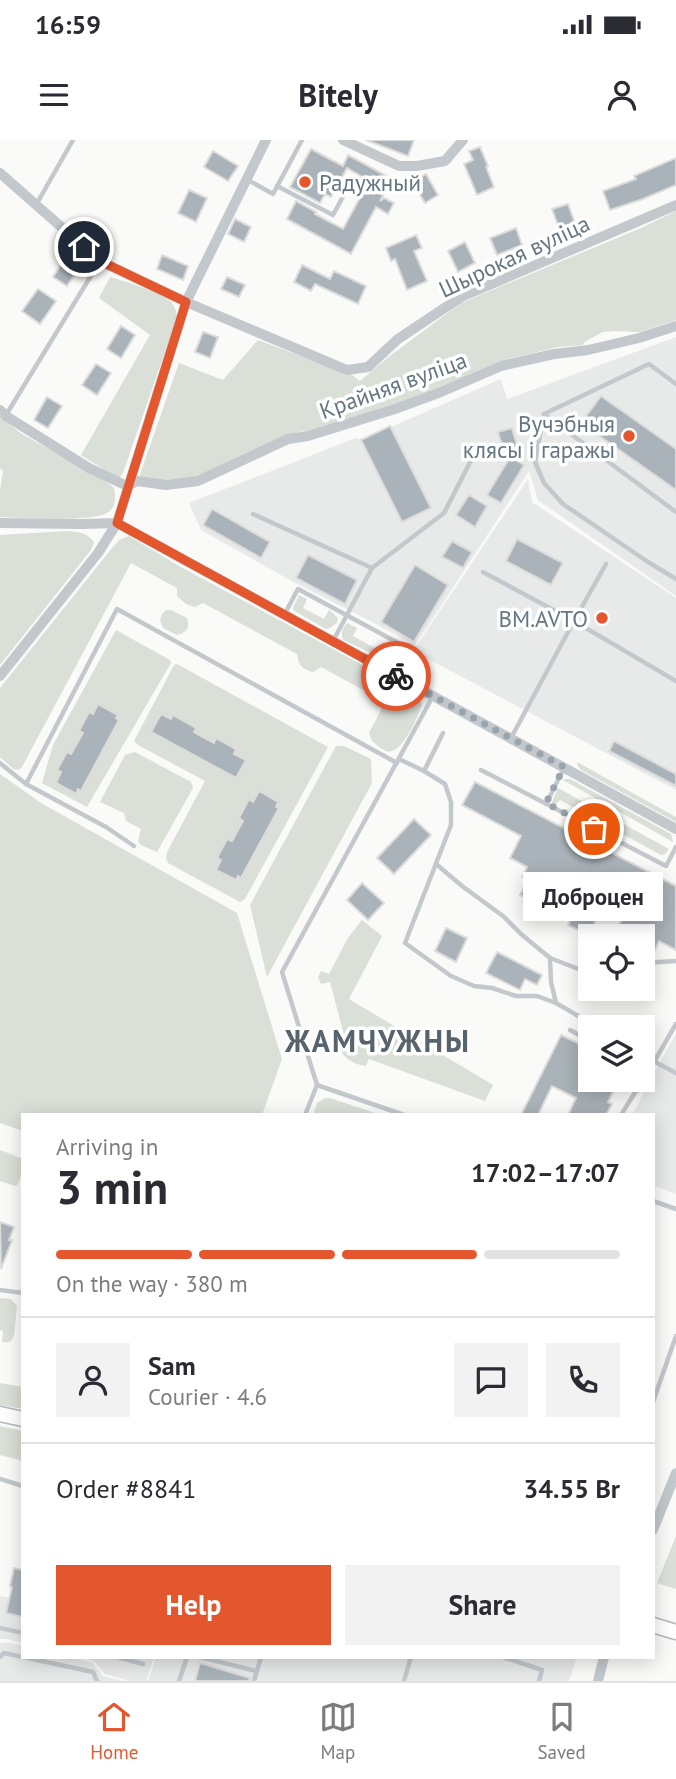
<!DOCTYPE html>
<meta charset="utf-8">
<style>
body{margin:0;font-family:"PT Sans",sans-serif;background:#f2f2f3;color:#2b2b33;height:100vh;display:flex;flex-direction:column;font-size:26px;white-space:nowrap}
*{box-sizing:border-box;margin:0}
p{font-size:23px;color:#7c7c81}
.icon{flex:none;width:38px;height:38px;fill:none;stroke:currentColor;stroke-width:2;stroke-linecap:round;stroke-linejoin:round}
.map{position:relative;flex:1;overflow:hidden}
.drawer{position:absolute;left:21px;top:973px;width:634px;height:546px;display:flex;flex-direction:column;background:#fff;border-radius:0px;box-shadow:0 4px 18px #0003}
.drawer>*{flex:none}
.fabs{position:absolute;left:578px;top:784px;display:grid;gap:14px}
.fabs a{display:grid;place-items:center;width:77px;height:77px;border-radius:0px;background:#fff;box-shadow:0 4px 18px #0003;font-size:35px}
.pin{position:absolute;display:grid;place-items:center;width:60px;height:60px;color:#fff;margin:-30px;border:4px solid #fff;border-radius:50%;box-shadow:0 2px 7px #0007}
.courier{position:absolute;display:grid;place-items:center;width:70px;height:70px;margin:-35px;border:5px solid #e4572e;border-radius:50%;background:#fff;color:#222;box-shadow:0 2px 9px #0007}
.bubble{position:absolute;height:49px;border-radius:0px;background:#fff;box-shadow:0 4px 18px #0003;font-size:23px;font-weight:600;line-height:49px;text-align:center}
.overview em{font-style:normal;font-weight:600}
.overview div{display:flex;flex-direction:column-reverse}
.overview{display:flex;align-items:center;justify-content:space-between;height:119px;padding:0 35px}
h1{font-size:46px;font-weight:600;line-height:52px}
.bar{display:grid;grid-template-columns:repeat(4,1fr);gap:10px 7px;align-content:center;height:84px;padding:0 35px}
.bar i{height:9px;border-radius:5px;background:#e1e1e2}
.bar .selected{background:#e4572e}
.bar p{grid-column:span 4}
.line{display:flex;align-items:center;gap:18px;padding:0 35px;border-top:2px solid #e1e1e2}
.line div{flex:1}
.round{display:grid;place-items:center;flex:none;width:74px;height:74px;border-radius:0px;background:#f2f2f3}
.action{display:flex;gap:14px;margin-top:auto;padding:14px 35px}
.action a{flex:1;height:80px;border-radius:0px;background:#e4572e;color:#fff;font-size:28px;font-weight:600;line-height:80px;text-align:center}
.action a+a{background:#f2f2f3;color:#2b2b33}
.status{display:flex;justify-content:space-between;align-items:center;height:49px;padding:0 35px;background:#fff;direction:ltr}
.status svg{height:19px;fill:currentColor}
header{display:flex;justify-content:space-between;align-items:center;height:91px;padding:0 35px;background:#fff;font-size:32px;font-weight:600}
.dock{display:flex;justify-content:space-around;align-items:center;height:98px;border-top:2px solid #e1e1e2;background:#fff;font-size:19px;color:#7c7c81}
.dock a{display:grid;justify-items:center;gap:4px}
.dock .selected{color:#e4572e}
.map>svg:first-child{display:block}
.built{fill:#e8e9e9}
.green{fill:#dadfd7}
.building{fill:#aab3b9;stroke:#dcdcda;stroke-width:2}
.lines{fill:none;stroke-linecap:round;stroke-linejoin:round}
.secondary-casing{stroke:#b3babf;stroke-width:17}
.lane{stroke:#c3c8cc;stroke-width:4.5}
.street{stroke:#c3c8cc;stroke-width:10}
.secondary{stroke:#fff;stroke-width:14}
.done{stroke:#99a4ac;stroke-width:7;stroke-dasharray:0 12.6}
.route{stroke:#e4572e;stroke-width:9}
.poi-dot{fill:#e4572e;stroke:#fff;stroke-width:2.5}
.labels{text-anchor:middle;dominant-baseline:central;stroke-width:7;stroke-linejoin:round;paint-order:stroke}
.poi-label{font-size:23px;fill:#657683;stroke:#fff;text-anchor:end}
.street-label{font-size:23px;fill:#657683;stroke:#fff}
.district-label{font-size:30px;font-weight:bold;letter-spacing:2px;fill:#57646e;stroke:#fff}
</style>
<div class="status"><b>16:59</b><svg viewBox="0 0 49 12"><path d="M0 12V9h3v3zM5 12V6h3v6zM10 12V3h3v9zM15 12V0h3v12zM26 1h20v11H26zM47 4h2v5h-2z"/></svg></div>
<header><svg class="icon" aria-label="menu" viewBox="0 0 24 24"><path d="M4 6h16M4 12h16M4 18h16"/></svg>Bitely<svg class="icon" aria-label="person" viewBox="0 0 24 24"><circle cx="12" cy="8" r="4"/><path d="M4 21q1-7 8-7t8 7"/></svg></header>
<div class="map">
<svg width="676" height="1541" viewBox="0 0 676 1541">
<rect width="100%" height="100%" fill="#fafaf8"/>
<g class="built">
<path d="M676 197V456L538 360 529 331 415 506 376 484 295 443 201 390 189 363 356 298 361 300 501 239 507 259Z"/>
<path d="M528 339 532 362 676 458V650L413 511Z"/>
<path d="M676 893V1054L653 1045V975H632Z"/>
<path d="M0 1456 23 1460V1503L7 1499H0Z"/>
<path d="M7 1502 23 1506V1517H69L93 1523 102 1536 124 1541H0V1503Z"/>
<path d="M80 1517H154L146 1541H129L105 1534 94 1521Z"/>
<path d="M156 1517H577L569 1541H148Z"/>
</g>
<g class="green">
<path d="M676 71V180L640 192 614 191 603 192 586 201 582 205 558 207 500 221 445 245 394 264 307 292 303 291 283 296 196 338 163 340 139 337 179 223 223 240 258 200 352 235 360 241 387 218 461 163 641 88Z"/>
<path d="M110 137C125 141 159 152 170 161 175 166 176 170 177 177L123 333 120 337H116L81 315 150 195 99 158Z"/>
<path d="M0 277 22 294 104 340 114 348C116 357 116 368 107 373 92 382 21 378 0 377V350L3 331 0 328Z"/>
<path d="M68 391C79 392 87 393 94 402L91 410 0 525V395Z"/>
<path d="M129 396 179 426 418 555 422 566C416 579 402 616 386 611 381 609 376 604 372 601L369 593 385 562 321 527 313 532C301 529 299 525 297 514L203 463 195 467 186 464 177 456V448L131 423 22 627 19 630 13 629 0 617V548L112 408 119 400Z"/>
<path d="M299 455 307 459 303 468 324 479 329 470 338 478 337 483 330 488 326 489 294 471 293 468Z"/>
<path d="M166 470H171L187 478C190 487 187 493 177 495L163 488 160 480 162 474Z"/>
<path d="M347 483 357 488 353 496 380 511 385 504 392 509V513L386 520 343 500C341 494 342 488 347 483Z"/>
<path d="M116 490 170 520 171 523 87 667 42 643 53 605Z"/>
<path d="M177 524 328 607 245 759 240 762 168 723 166 718 167 712 205 641 138 605 134 601 174 525Z"/>
<path d="M336 606H344L371 619 372 643 267 837 250 765Z"/>
<path d="M135 612 191 642 193 648 157 712 141 705 138 701 141 689 126 681 124 673 100 662 125 615Z"/>
<path d="M577 622 676 677V682L581 630 578 626Z"/>
<path d="M0 634 41 663 237 773 282 919 262 975H23V991L0 983Z"/>
<path d="M565 639H570L671 694 673 702 563 640Z"/>
<path d="M558 648 669 709 665 714 661 715 560 660 554 666 552 662Z"/>
<path d="M362 780 382 796 349 859 493 945 485 961 369 919 366 926C351 925 336 913 338 897L344 895 330 842 321 844 318 837 321 831 329 834 348 798Z"/>
<path d="M325 958H330L381 975H313L317 963Z"/>
<path d="M0 1010 23 1019V1031L17 1046H15L0 1041Z"/>
<path d="M0 1158 11 1159 17 1166 14 1196C11 1202 9 1203 2 1202L3 1191 0 1190Z"/>
<path d="M0 1243 23 1247V1269L0 1265Z"/>
<path d="M0 1286 23 1291V1321L0 1315Z"/>
<path d="M676 1396V1449L657 1443Z"/>
</g>
<g class="building">
<path d="M366 0H414L408 16Z"/>
<path d="M480 7 488 26 486 27 494 47 477 55 464 24 473 20 469 11Z"/>
<path d="M311 9 343 26 348 15 392 39 380 61 384 58 394 63 388 74 376 67 351 114 287 79 296 61 316 72 315 74 343 89 369 41 347 28 331 57 325 54 320 63 290 47Z"/>
<path d="M213 11 238 26 228 41 204 27Z"/>
<path d="M676 18V45L643 59 610 70 603 51 636 39 634 36Z"/>
<path d="M426 34 438 55 425 63 412 42Z"/>
<path d="M189 50 207 58 196 82 178 73Z"/>
<path d="M568 64 576 86 560 91 552 69Z"/>
<path d="M235 79 251 87 244 102 228 94Z"/>
<path d="M516 88 522 105 497 115 490 98Z"/>
<path d="M416 95 422 108 414 111 427 141 407 150 395 119 391 121 386 108Z"/>
<path d="M465 102 475 123 458 132 448 111Z"/>
<path d="M162 115 188 126 183 140 157 129Z"/>
<path d="M67 116 81 125 67 146 53 137Z"/>
<path d="M302 125 330 139 334 131 366 146 358 164 315 144 311 151 294 142Z"/>
<path d="M227 137 245 145 239 157 221 149Z"/>
<path d="M38 149 56 161 40 184 22 171Z"/>
<path d="M121 186 135 195 121 218 107 209Z"/>
<path d="M203 192 218 197 210 218 195 212Z"/>
<path d="M96 224 111 233 97 255 82 245Z"/>
<path d="M601 256 676 309V350L581 283Z"/>
<path d="M47 257 62 266 48 288 34 280Z"/>
<path d="M390 286 431 368 402 382 361 300Z"/>
<path d="M512 288 518 309 504 313 498 292Z"/>
<path d="M510 317 524 325 501 363 487 355Z"/>
<path d="M469 355 487 366 475 387 456 375Z"/>
<path d="M212 369 270 402 261 418 203 385Z"/>
<path d="M517 399 563 423 551 445 506 421Z"/>
<path d="M452 401 472 412 463 428 442 417Z"/>
<path d="M308 415 357 440 345 464 296 438Z"/>
<path d="M415 425 448 445 414 502 381 482Z"/>
<path d="M98 564 118 575 116 578 119 580 81 651 78 649 76 654 56 643 61 632 57 630 67 612 71 614 83 593 79 591 89 572 93 574Z"/>
<path d="M161 574 171 579 173 575 196 588 194 592 214 603 216 598 236 609 234 614 246 620 236 638 151 592Z"/>
<path d="M614 601 676 634V646L609 611Z"/>
<path d="M475 642 676 746V810L659 801 651 818 642 813V796H613L627 770 607 759 588 795 568 785 570 781 520 755 528 740 522 737 527 727 510 718 521 696 462 665Z"/>
<path d="M259 651 278 662 276 667 279 668 241 738 238 736 236 740 216 730 221 720 217 718 227 699 232 701 243 681 239 678 249 659 253 662Z"/>
<path d="M414 679 431 695 394 734 377 718Z"/>
<path d="M362 743 384 763 368 780 347 760Z"/>
<path d="M446 788 467 798 456 822 435 811Z"/>
<path d="M497 812 542 835 537 845 525 839 520 850 486 833Z"/>
<path d="M561 895 590 909V940H619L608 962 612 964 606 975H568L576 958 552 946 538 975H521Z"/>
<path d="M0 1082 14 1087 9 1100H12L1 1129Z"/>
<path d="M14 1428 23 1430V1477L6 1473 12 1447 10 1446Z"/>
<path d="M200 1523 250 1538 249 1541H195Z"/>
</g>
<g class="lines">
<defs>
<g id="secondary">
<path d="M0 1274 23 1279"/>
<path d="M653 1485 676 1492"/>
</g>
</defs>
<use href="#secondary" class="secondary-casing"/>
<g class="lane">
<path d="M248 40 273 54 302 0"/>
<path d="M277 46 333 75 353 38"/>
<path d="M36 65 73 0"/>
<path d="M676 244 649 224 544 274 676 372"/>
<path d="M544 274 535 322 544 343 563 364 648 422 676 439"/>
<path d="M6 275 100 121"/>
<path d="M253 374 372 428"/>
<path d="M483 432 574 481 606 424"/>
<path d="M284 475 298 449 402 505 389 531"/>
<path d="M333 501 372 428 444 373 479 305"/>
<path d="M511 598 574 481 676 541"/>
<path d="M399 619 424 631 443 593"/>
<path d="M0 623 26 644 106 687 134 706"/>
<path d="M481 630 666 726 676 707"/>
<path d="M424 631 445 644 451 662V685L405 803 451 836 474 846 492 848 516 856H537L556 863"/>
<path d="M26 644 117 469 397 623"/>
<path d="M546 664 564 628"/>
<path d="M436 724 462 746 503 776 521 794 550 818 551 842 556 863 597 887"/>
<path d="M550 818 581 830 590 828"/>
<path d="M642 823 676 821"/>
<path d="M570 890 590 901"/>
<path d="M642 915 676 933"/>
<path d="M305 975 317 945"/>
<path d="M404 975 317 945 282 832 427 567 432 557"/>
<path d="M621 975 654 922 676 884"/>
<path d="M653 1061 676 1069"/>
<path d="M0 1150 23 1153"/>
<path d="M653 1262 676 1196"/>
<path d="M0 1339 23 1346"/>
<path d="M0 1488 23 1493"/>
<path d="M0 1517 4 1513 23 1517"/>
<path d="M23 1517 93 1532 97 1541"/>
<path d="M118 1517 143 1524"/>
<path d="M200 1517 256 1531"/>
<path d="M503 1517 542 1530 539 1541"/>
<path d="M179 1541 187 1517"/>
<path d="M254 1541 261 1517"/>
<path d="M404 1541 411 1517"/>
</g>
<g class="street">
<path d="M343 0 399 26H417L445 21 463 0"/>
<path d="M0 33 100 121 186 162 347 230 368 227 398 199 461 157 676 65"/>
<path d="M0 270 6 276 89 328 127 346"/>
<path d="M127 346 137 341 166 345 198 341 288 299 308 296 395 269 441 252 501 226 554 214 588 210 639 198 676 186"/>
<path d="M0 383 82 384 117 383 676 689"/>
<path d="M0 536 98 413 117 383 186 162 266 0"/>
<path d="M653 1390 676 1333"/>
<path d="M598 1541 604 1517"/>
</g>
<use href="#secondary" class="secondary"/>
</g>
<g class="lines">
<path class="done" d="M396 536 564 627 546 663 594 689"/>
<path class="route" d="M84 107 100 121 186 162 117 383 396 536"/>
</g>
<g class="poi-dot">
<circle cx="305" cy="42" r="7"/>
<circle cx="629" cy="296" r="7"/>
<circle cx="602" cy="478" r="7"/>
</g>
<g class="labels">
<g class="poi-label">
<text x="319" y="42" text-anchor="start">Радужный</text>
<text x="615" y="283">Вучэбныя<tspan x="615" dy="26">клясы і гаражы</tspan></text>
<text x="588" y="478">BM.AVTO</text>
</g>
<g class="street-label">
<text transform="translate(514 116) rotate(-25)">Шырокая вуліца</text>
<text transform="translate(393 245) rotate(-20)">Крайняя вуліца</text>
</g>
<g class="district-label">
<text x="378" y="900">ЖАМЧУЖНЫ</text>
</g>
</g>
</svg>
<div class="fabs">
<a><svg class="icon" aria-label="locate" viewBox="0 0 24 24"><circle cx="12" cy="12" r="6"/><path d="M12 2v4M12 18v4M2 12h4M18 12h4"/></svg></a>
<a><svg class="icon" aria-label="layers" viewBox="0 0 24 24"><path d="M12 4l9 5-9 5-9-5zM3 14l9 5 9-5"/></svg></a>
</div>
<div class="pin" style="left:594px;top:689px;background:#ea580c"><svg class="icon" aria-label="bag" viewBox="0 0 24 24"><path d="M5 8h14l-1 12H6zM9 8a3 3 0 0 1 6 0"/></svg></div>
<div class="pin" style="left:84px;top:107px;background:#1f2937"><svg class="icon" aria-label="home" viewBox="0 0 24 24"><path d="M3 11l9-7 9 7M6 9v11h12V9"/></svg></div>
<div class="courier" style="left:396px;top:536px"><svg class="icon" aria-label="bike" viewBox="0 0 24 24"><circle cx="6" cy="16" r="4"/><circle cx="18" cy="16" r="4"/><path d="M6 16l4-8h5l3 8M10 8l3 8H6M13 5h3"/></svg></div>
<div class="bubble" style="left:523px;top:732px;width:140px">Доброцен</div>
<section class="drawer">
<div class="overview"><div><h1>3 min</h1><p>Arriving in</p></div><em>17:02–17:07</em></div>
<div class="bar"><i class="selected"></i><i class="selected"></i><i class="selected"></i><i></i><p>On the way · 380 m</p></div>
<div class="line" style="height:126px"><a class="round"><svg class="icon" aria-label="person" viewBox="0 0 24 24"><circle cx="12" cy="8" r="4"/><path d="M4 21q1-7 8-7t8 7"/></svg></a><div><b>Sam</b><p>Courier · 4.6</p></div><a class="round"><svg class="icon" aria-label="chat" viewBox="0 0 24 24"><path d="M4 5h16v11H9l-5 4z"/></svg></a><a class="round"><svg class="icon" aria-label="phone" viewBox="0 0 24 24"><path d="M5 4h4l2 5-3 2q2 4 5 5l2-3 5 2v4C11 20 4 13 5 4z"/></svg></a></div>
<div class="line" style="height:91px"><div>Order #8841</div><b>34.55 Br</b></div>
<div class="action"><a>Help</a><a>Share</a></div>
</section>
</div>
<nav class="dock">
<a class="selected"><svg class="icon" aria-label="home" viewBox="0 0 24 24"><path d="M3 11l9-7 9 7M6 9v11h12V9"/></svg>Home</a>
<a><svg class="icon" aria-label="map" viewBox="0 0 24 24"><path d="M3 6l6-2 6 2 6-2v14l-6 2-6-2-6 2zM9 4v14M15 6v14"/></svg>Map</a>
<a><svg class="icon" aria-label="saved" viewBox="0 0 24 24"><path d="M7 4h10v16l-5-4-5 4z"/></svg>Saved</a>
</nav>
